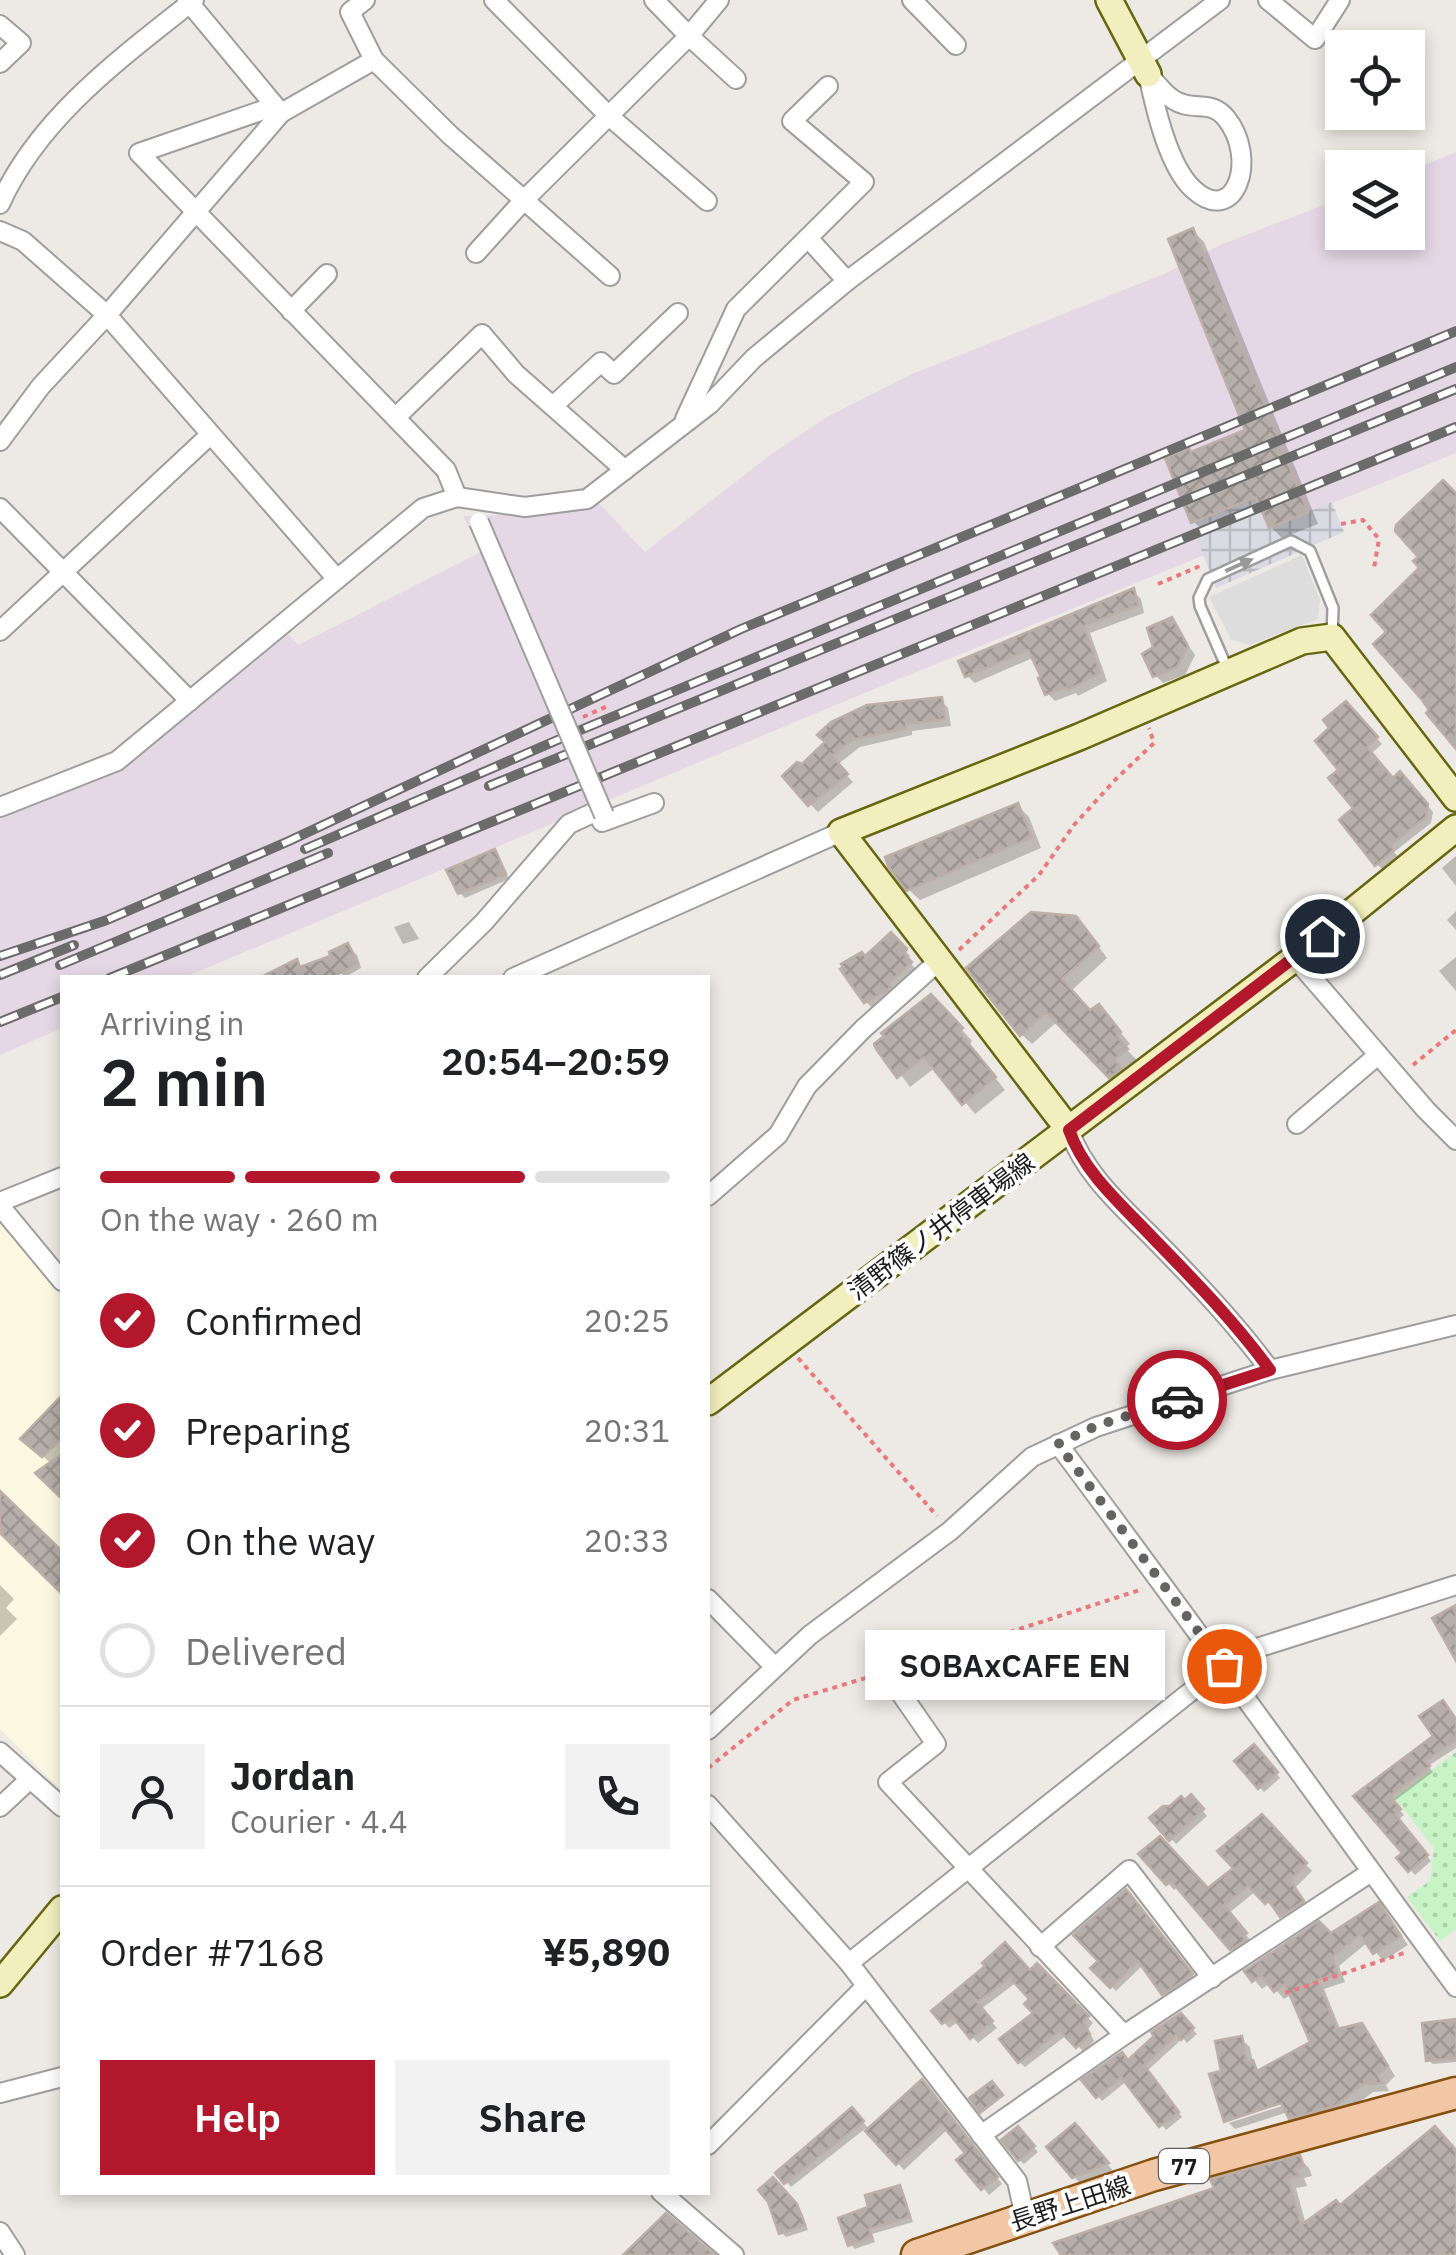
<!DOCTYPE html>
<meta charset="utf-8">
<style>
body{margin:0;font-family:"IBM Plex Sans","Noto Sans JP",sans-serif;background:#f2f2f2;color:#202124;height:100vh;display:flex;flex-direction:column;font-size:38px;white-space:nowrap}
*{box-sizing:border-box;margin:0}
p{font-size:32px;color:#757577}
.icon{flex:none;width:55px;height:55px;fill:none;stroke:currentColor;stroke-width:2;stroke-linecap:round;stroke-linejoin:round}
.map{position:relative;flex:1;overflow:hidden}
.side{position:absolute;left:60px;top:975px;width:650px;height:1220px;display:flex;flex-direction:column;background:#fff;border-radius:0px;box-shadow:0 5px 15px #0003}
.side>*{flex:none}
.buttons{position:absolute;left:1325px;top:30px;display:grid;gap:20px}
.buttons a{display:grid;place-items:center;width:100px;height:100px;border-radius:0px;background:#fff;box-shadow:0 5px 15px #0003;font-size:50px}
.pin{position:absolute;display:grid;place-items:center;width:85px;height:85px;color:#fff;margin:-42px;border:5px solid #fff;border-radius:50%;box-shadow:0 2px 10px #0007}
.courier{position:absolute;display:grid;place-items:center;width:100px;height:100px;margin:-50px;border:8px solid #b3172b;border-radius:50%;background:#fff;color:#222;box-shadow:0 2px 12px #0007}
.bubble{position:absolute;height:70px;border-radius:0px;background:#fff;box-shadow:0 5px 15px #0003;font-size:32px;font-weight:600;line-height:70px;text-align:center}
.head em{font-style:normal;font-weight:600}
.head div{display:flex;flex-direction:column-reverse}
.head{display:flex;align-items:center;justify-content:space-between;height:170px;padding:0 40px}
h1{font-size:65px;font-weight:600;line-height:75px}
.bar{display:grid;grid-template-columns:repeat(4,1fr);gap:15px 10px;align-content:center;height:120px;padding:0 40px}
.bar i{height:12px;border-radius:8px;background:#e0e0e0}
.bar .current{background:#b3172b}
.bar p{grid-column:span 4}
.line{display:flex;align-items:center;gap:25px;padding:0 40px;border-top:2px solid #e0e0e0}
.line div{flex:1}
.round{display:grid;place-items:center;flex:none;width:105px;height:105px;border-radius:0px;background:#f2f2f2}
ol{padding:0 40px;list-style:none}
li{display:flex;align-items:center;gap:30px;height:110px}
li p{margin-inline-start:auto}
li .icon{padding:10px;border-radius:50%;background:#b3172b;color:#fff;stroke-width:4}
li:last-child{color:#757577}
li i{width:55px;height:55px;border:5px solid #e0e0e0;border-radius:50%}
.primary-button{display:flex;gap:20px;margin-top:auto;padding:20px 40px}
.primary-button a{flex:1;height:115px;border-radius:0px;background:#b3172b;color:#fff;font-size:40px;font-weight:600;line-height:115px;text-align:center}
.primary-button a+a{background:#f2f2f2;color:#202124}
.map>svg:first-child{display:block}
.education{fill:#fbf7e0}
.railway{fill:#e5d7e5}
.park{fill:url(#park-dots)}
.parking{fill:#ddd}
.plaza{fill:url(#plaza-grid)}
.shadow{fill:#0003}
.building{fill:url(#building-cross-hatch);stroke:#bdafa8;stroke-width:2.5}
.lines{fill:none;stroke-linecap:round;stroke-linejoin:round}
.lane-casing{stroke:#9e9e9e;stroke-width:14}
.street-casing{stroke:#9e9e9e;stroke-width:22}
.secondary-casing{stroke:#676611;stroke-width:30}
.primary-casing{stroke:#855011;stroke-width:35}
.path{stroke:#e9797c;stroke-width:4;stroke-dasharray:5 5;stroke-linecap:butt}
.lane{stroke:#fff;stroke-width:9}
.street{stroke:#fff;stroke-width:18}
.secondary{stroke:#f2eebe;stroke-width:25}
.primary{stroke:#f1c7a6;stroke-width:30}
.rail-casing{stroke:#6b6b6b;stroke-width:10}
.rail{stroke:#fff;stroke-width:6;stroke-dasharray:19;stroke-linecap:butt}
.street-bridge-casing{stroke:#9e9e9e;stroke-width:22;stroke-linecap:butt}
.street-bridge{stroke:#fff;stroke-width:18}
.oneway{fill:#999}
.done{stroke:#666463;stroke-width:10;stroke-dasharray:0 18}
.route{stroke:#b3172b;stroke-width:12}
.labels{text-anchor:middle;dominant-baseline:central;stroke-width:8;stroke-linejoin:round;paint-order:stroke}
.shield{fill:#fff;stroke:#616161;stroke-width:2.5}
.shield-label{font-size:22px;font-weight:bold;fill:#1d1d1d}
.street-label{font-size:25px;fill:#1d1d1d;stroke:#fff}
</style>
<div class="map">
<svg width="1456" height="2255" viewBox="0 0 1456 2255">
<defs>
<pattern id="park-dots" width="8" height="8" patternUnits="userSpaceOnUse" patternTransform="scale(2.5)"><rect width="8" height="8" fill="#c8f3c6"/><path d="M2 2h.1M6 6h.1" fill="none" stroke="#abd0aa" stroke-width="1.8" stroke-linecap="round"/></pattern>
<pattern id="plaza-grid" width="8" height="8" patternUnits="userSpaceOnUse" patternTransform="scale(2.5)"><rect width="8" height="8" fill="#d9dae3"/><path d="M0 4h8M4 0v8" fill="none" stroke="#babbc2"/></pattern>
<pattern id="building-cross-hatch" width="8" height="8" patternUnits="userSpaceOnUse" patternTransform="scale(2.5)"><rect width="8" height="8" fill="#b6aeaa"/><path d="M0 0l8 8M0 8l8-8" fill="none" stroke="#9c9592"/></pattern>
</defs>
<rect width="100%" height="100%" fill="#ede9e4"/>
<path class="education" d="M0 1223 62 1297V1791L0 1729Z"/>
<path class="railway" d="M1456 152V453L862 694 185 977 62 978V1028L0 1055V815L114 773 288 634 298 645 481 552 463 516 562 513 596 500 645 552 770 455 827 417 912 374 1164 274 1220 245 1342 198V232H1408V172Z"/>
<path class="park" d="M1456 1752V1929L1440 1941 1407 1897 1430 1881 1434 1848 1395 1798Z"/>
<path class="parking" d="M1302 555 1320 600 1318 619 1249 645 1231 639 1209 597Z"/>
<path class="plaza" d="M1256 497 1269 528 1332 502 1344 532 1216 588 1191 523Z"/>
<g class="shadow">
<path d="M1193 231 1204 242 1318 524 1282 538 1271 527 1264 509 1204 532 1193 521 1192 454 1248 431Z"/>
<path d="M1133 591 1141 599 1144 613 1090 633 1107 681 1078 696 1076 693 1055 701 1047 693 1045 678 1035 657 975 683 967 676Z"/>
<path d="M1171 620 1195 655 1185 675 1163 683 1155 675 1156 648Z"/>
<path d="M941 700 948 708 951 726 912 731V735L860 747 837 765 853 782 818 812 810 804 802 767 868 708Z"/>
<path d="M1346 704 1382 744 1371 754 1393 781 1406 780 1433 812 1431 823 1394 852 1398 857 1382 869 1377 864 1341 770 1332 729Z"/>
<path d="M1017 805 1029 817 1041 848 920 900 908 889Z"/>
<path d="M495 852 509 879 465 898 460 893Z"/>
<path d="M1456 856V886L1442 868Z"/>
<path d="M1456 911V930L1447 920Z"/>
<path d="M409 922 419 939 403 944 394 927Z"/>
<path d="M1086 929 1107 958 1071 991 1091 1013 1109 1018 1130 1044 1125 1048 1137 1060 1122 1071 1130 1080 1121 1087 1058 1021 1032 1044 1021 1034Z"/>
<path d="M891 935 910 956 907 960 915 968 892 989 894 993 891 996 871 1007 866 1002 865 958Z"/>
<path d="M347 946 357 955 361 968 345 977 340 972 280 970 297 962 303 968 334 957Z"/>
<path d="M1456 957V991L1439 971Z"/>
<path d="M942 1008 972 1041 969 1045 1005 1090 975 1114 936 1067 910 1087 878 1045Z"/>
<path d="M62 1393V1456L58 1461 62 1465V1496L39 1474 52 1464 33 1448 56 1405 54 1403Z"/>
<path d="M0 1585 14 1599 6 1608 17 1619 0 1636Z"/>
<path d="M1456 1720V1748L1428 1766 1433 1772 1393 1802 1404 1815 1398 1820 1431 1861 1415 1875 1400 1858 1406 1854 1356 1797Z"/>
<path d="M1254 1747 1280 1778 1264 1792 1237 1761Z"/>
<path d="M1191 1797 1207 1816 1176 1844 1153 1818Z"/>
<path d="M1262 1817 1312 1871 1295 1888 1309 1909 1288 1922 1256 1891 1229 1913 1251 1941 1238 1955 1179 1886 1174 1890 1142 1854 1208 1891 1236 1869Z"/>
<path d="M1130 1897 1196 1980 1169 1998 1144 1964 1116 1991 1094 1968 1102 1961Z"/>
<path d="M1387 1914 1408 1945 1383 1961 1368 1942 1339 1966 1345 1982 1324 1989 1341 2031 1361 2026 1370 2035 1395 2076 1386 2085 1389 2091 1373 2092 1344 2114 1300 2126 1288 2112 1235 2129 1229 2123 1294 2102 1293 2097 1227 2120 1224 2072 1241 2039 1250 2047 1253 2064 1261 2072 1314 2043 1292 1994 1284 1999 1270 1983 1262 1989 1247 1971Z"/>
<path d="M989 1966 1030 1973 1037 1967 1093 2023 1088 2029 1094 2041 1084 2052 1067 2035 1025 2067 1019 2062 1036 2013 1033 1999 1017 1982 981 2009 997 2028 978 2043 959 2021 949 2028 934 2011Z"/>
<path d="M1180 2016 1197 2034 1187 2043 1183 2038 1147 2071 1182 2117 1166 2130 1127 2081 1102 2101 1098 2096Z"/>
<path d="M1456 2022V2062L1433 2064 1428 2060Z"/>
<path d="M928 2088 1002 2184 989 2195 960 2160 968 2153 948 2129 904 2170 866 2128 791 2187 778 2173 852 2110 870 2130Z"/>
<path d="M1018 2129 1038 2152 1024 2164 1019 2160Z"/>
<path d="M1083 2135 1114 2172 1082 2185 1074 2177Z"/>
<path d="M1456 2152V2255H1065L1299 2158 1309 2168 1312 2176 1304 2178 1307 2186 1296 2188 1306 2225Z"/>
<path d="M773 2180 802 2213 808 2230 786 2237 781 2232Z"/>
<path d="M900 2188 904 2193 913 2222 872 2234 875 2242 855 2249 850 2244 871 2209Z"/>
</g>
<g class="building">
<path d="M1193 228 1308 512 1269 528 1256 497 1191 523 1165 458 1189 448 1191 452 1245 430 1168 239Z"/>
<path d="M1443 480 1456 493V749L1426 713 1429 710 1422 700 1373 644 1386 632 1371 615 1419 568 1413 561 1418 557 1395 531 1396 525Z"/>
<path d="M1134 588 1138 605 1084 626 1100 673 1068 690 1067 687 1045 695 1038 678 1041 677 1028 650 965 677 958 661Z"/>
<path d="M1172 617 1188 646 1177 667 1153 677 1142 654 1153 647 1147 628Z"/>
<path d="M942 697 945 719 906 724V728L852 740 832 756 848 774 808 806 782 776 797 762 802 764 825 742 817 735 831 722 867 705Z"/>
<path d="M1346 701 1378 737 1367 747 1393 778 1400 771 1428 804 1426 817 1390 845 1394 850 1375 866 1339 820 1353 808 1328 778 1338 770 1315 741 1329 728 1323 720Z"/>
<path d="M1018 803 1032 837 906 891 888 866 885 857Z"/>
<path d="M495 849 506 874 458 894 446 870Z"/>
<path d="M1031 912 1076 916 1099 946 1062 979 1090 1010 1099 1004 1121 1032 1117 1036 1128 1049 1114 1059 1122 1069 1109 1078 1046 1012 1020 1036 966 968Z"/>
<path d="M891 932 907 949 904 954 912 962 889 983 891 987 886 991 864 1003 840 969 843 967 841 964 862 952 865 956Z"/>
<path d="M348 943 358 963 331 978H259L297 959 300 967 330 956 329 952Z"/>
<path d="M931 994 963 1028 959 1032 996 1077 962 1105 924 1057 897 1078 876 1049 874 1044 884 1036 881 1033Z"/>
<path d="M62 1395V1438L42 1457 20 1439Z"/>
<path d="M62 1454V1499L35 1473Z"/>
<path d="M0 1491 62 1551V1594L0 1533Z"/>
<path d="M1456 1605V1661L1432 1618Z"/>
<path d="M1443 1700 1456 1719V1740L1426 1760 1430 1766 1390 1796 1401 1809 1395 1814 1428 1855 1408 1872 1396 1858 1402 1853 1353 1796 1433 1736 1419 1716Z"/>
<path d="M1254 1744 1278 1772 1258 1789 1234 1761Z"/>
<path d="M1191 1794 1204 1809 1169 1841 1149 1818 1163 1806H1170L1181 1796 1185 1800Z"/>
<path d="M1262 1814 1307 1863 1290 1880 1304 1901 1280 1917 1269 1901 1265 1904 1248 1886 1224 1905 1247 1933 1243 1936 1246 1940 1230 1950 1171 1881 1166 1885 1138 1854 1160 1836 1208 1888 1233 1868 1217 1851Z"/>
<path d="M1126 1889 1193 1974 1162 1995 1138 1961 1110 1988 1090 1968 1098 1961 1073 1935Z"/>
<path d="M1379 1902 1401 1936 1373 1954 1360 1934 1332 1957 1338 1974 1317 1980 1337 2029 1362 2023 1388 2066 1378 2075 1382 2083 1363 2084 1335 2106 1289 2119 1281 2103 1224 2122 1209 2074 1221 2071 1215 2041 1242 2036 1247 2062 1253 2060 1257 2071 1310 2042 1285 1984 1274 1992 1261 1975 1252 1982 1244 1971 1319 1921 1331 1933Z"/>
<path d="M1005 1942 1030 1970 1037 1963 1089 2016 1083 2022 1090 2034 1076 2048 1060 2031 1018 2063 999 2039 1033 2013 1024 2004 1029 1999 1010 1978 977 2002 993 2021 970 2039 952 2016 942 2024 931 2011 985 1966 982 1963Z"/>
<path d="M1181 2013 1194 2028 1181 2040 1176 2035 1144 2065 1179 2112 1159 2127 1121 2077 1096 2098 1081 2080 1122 2052 1128 2060 1154 2036 1151 2032Z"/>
<path d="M1456 2019V2058L1426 2061 1422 2023Z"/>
<path d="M922 2079 998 2177 981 2190 956 2160 965 2153 941 2124 896 2165 865 2131Z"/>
<path d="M992 2081 1003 2095 980 2113 969 2098Z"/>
<path d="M852 2107 864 2121 784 2184 775 2173Z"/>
<path d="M1075 2123 1109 2163 1072 2178 1046 2147Z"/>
<path d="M1018 2126 1035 2146 1018 2161 1001 2140Z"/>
<path d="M1435 2126 1456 2150V2255H1061L1053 2243 1214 2188 1210 2179 1300 2155 1304 2166 1296 2169 1299 2176 1288 2178 1301 2225 1336 2200 1340 2205Z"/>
<path d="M773 2177 797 2204 805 2225 779 2234 768 2202 758 2190Z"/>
<path d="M900 2185 910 2217 869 2229 872 2237 848 2246 838 2218 868 2207 865 2195Z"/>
<path d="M666 2213 715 2255H623Z"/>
</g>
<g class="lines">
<defs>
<path id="lane" d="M1227 668 1200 606 1199 598 1208 579 1291 541 1310 551 1333 608 1332 637"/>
<g id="street">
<path d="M187 0 281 113"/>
<path d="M365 0 350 12 374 60 450 135 524 200 689 36 654 0"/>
<path d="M494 0 609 116 707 201"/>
<path d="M719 0 689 36 736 79"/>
<path d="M912 0 956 45"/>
<path d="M1268 0 1315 39 1340 0"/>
<path d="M0 25 21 43 0 63"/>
<path d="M1148 74C1158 85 1168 100 1183 104 1200 109 1213 102 1226 118 1259 159 1235 228 1193 189 1168 166 1155 107 1148 74Z"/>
<path d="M275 106 139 153 446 470 457 497"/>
<path d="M0 204C39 117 121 58 194 0"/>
<path d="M0 231 23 241 107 315 337 579"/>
<path d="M808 238 847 281"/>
<path d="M476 253 524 200 610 276"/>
<path d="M291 311 327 274"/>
<path d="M554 405 601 362 614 374 678 313"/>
<path d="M396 417 482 334 516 374 625 470"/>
<path d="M685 419 736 309 864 182 792 121 828 86"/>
<path d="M0 441 41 386 107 315 281 113 374 60"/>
<path d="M0 508 190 701"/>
<path d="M0 631 210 435"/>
<path d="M0 807 117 761 423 508 457 497 525 507 587 499 710 404 754 358 847 281 1220 0"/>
<path d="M1295 958 1426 1110 1456 1140"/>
<path d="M427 978 484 922 569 824 597 811 602 822 654 803"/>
<path d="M513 978 841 832"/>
<path d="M1297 1124 1378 1055"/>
<path d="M1069 1130C1085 1176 1125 1209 1158 1243 1198 1284 1236 1324 1270 1370"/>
<path d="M708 1196 778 1135 807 1086 863 1029 941 959"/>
<path d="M0 1202 62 1177"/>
<path d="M0 1206 62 1281"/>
<path d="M1058 1444C1193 1624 1323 1806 1456 1987"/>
<path d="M708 1599 774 1666"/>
<path d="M886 1672 936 1744 888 1782 1124 2035"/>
<path d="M708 1730 810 1635 950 1531 1032 1457 1096 1427 1270 1370 1456 1325"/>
<path d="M0 1752 62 1807"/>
<path d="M708 1805 849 1963 1017 2181 1025 2217"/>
<path d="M0 1807 29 1780"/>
<path d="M1040 1947 1129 1870 1212 1978"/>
<path d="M849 1963 1238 1654 1456 1585"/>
<path d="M0 2093 62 2077"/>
<path d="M981 2135 1124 2035 1371 1872"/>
<path d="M708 2145 865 1987"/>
<path d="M661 2192 734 2255"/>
<path d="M0 2232 15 2255"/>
</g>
<g id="secondary">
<path d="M1109 0 1148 74"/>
<path d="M1069 1130 841 832 1079 737 1302 641 1332 637 1456 798"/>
<path d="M708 1402 1295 958 1456 828"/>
<path d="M0 1984 62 1909"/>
</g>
<path id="primary" d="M917 2255 1154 2175 1456 2093"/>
</defs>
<use href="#lane" class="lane-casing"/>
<use href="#street" class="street-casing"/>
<use href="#secondary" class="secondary-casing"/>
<use href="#primary" class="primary-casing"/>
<g class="path">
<path d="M1341 524 1363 520 1379 539 1374 568"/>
<path d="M1158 584 1200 566"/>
<path d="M583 717 610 705"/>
<path d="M959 950 1039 875 1074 825 1116 779 1154 743 1149 728"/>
<path d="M1413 1065 1456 1030"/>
<path d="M798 1358 937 1516"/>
<path d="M905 1666 1143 1589"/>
<path d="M708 1768 793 1700 872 1676"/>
<path d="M1285 1993 1407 1952"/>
</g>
<use href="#lane" class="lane"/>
<use href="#street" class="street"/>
<use href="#secondary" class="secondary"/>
<use href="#primary" class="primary"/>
<defs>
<g id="rail">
<path d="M489 786 1456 389"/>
<path d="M305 849 583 729 1456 367"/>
<path d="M0 956 107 920 289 841 741 629 1456 331"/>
<path d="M60 965 328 853"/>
<path d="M0 975 74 945"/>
<path d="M110 978 1456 427"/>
<path d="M0 1022 62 997"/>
</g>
</defs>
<use href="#rail" class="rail-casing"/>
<use href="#rail" class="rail"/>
<defs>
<path id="street-bridge" d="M479 522 604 815"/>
</defs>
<use href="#street-bridge" class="street-bridge-casing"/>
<use href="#street-bridge" class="street-bridge"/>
</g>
<defs><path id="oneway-solid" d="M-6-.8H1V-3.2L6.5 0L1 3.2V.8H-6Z" transform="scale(2.5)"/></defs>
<use class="oneway" href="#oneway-solid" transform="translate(1239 565) rotate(-24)"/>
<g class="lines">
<path class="done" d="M1177 1400 1096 1426 1058 1444 1224 1666"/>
<path class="route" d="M1177 1400 1270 1370C1235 1322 1194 1280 1153 1238 1121 1204 1084 1173 1069 1130L1322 936"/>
</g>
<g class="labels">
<rect class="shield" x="1159" y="2149" width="50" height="34" rx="8"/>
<g class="shield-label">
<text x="1184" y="2166">77</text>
</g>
<g class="street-label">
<text transform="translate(941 1226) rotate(-37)">清野篠ノ井停車場線</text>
<text transform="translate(1070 2203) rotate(-18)">長野上田線</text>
</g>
</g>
</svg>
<div class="buttons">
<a><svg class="icon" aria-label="locate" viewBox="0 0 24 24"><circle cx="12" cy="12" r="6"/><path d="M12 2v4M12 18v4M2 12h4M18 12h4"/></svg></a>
<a><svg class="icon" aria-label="layers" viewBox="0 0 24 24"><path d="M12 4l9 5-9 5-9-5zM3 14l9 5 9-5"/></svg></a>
</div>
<div class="pin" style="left:1224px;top:1666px;background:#ea580c"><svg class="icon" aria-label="bag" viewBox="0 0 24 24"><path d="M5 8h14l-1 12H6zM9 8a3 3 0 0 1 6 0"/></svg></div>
<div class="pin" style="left:1322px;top:936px;background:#1f2937"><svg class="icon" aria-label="home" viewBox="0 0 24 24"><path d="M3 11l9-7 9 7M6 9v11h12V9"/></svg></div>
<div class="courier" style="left:1177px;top:1400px"><svg class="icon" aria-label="car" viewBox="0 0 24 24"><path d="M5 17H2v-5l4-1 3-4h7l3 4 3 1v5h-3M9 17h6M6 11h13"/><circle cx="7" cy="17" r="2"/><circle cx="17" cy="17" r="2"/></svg></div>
<div class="bubble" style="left:865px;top:1630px;width:300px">SOBAxCAFE EN</div>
<section class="side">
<div class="head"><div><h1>2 min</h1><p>Arriving in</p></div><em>20:54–20:59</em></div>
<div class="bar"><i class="current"></i><i class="current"></i><i class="current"></i><i></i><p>On the way · 260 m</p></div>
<ol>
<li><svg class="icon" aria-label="check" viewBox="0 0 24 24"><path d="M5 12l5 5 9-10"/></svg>Confirmed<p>20:25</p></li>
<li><svg class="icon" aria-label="check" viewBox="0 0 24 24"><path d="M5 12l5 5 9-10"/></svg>Preparing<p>20:31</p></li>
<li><svg class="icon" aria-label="check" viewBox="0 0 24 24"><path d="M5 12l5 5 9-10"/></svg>On the way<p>20:33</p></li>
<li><i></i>Delivered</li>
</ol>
<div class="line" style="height:180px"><a class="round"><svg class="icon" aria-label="person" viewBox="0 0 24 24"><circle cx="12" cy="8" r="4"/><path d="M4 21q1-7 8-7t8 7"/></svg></a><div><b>Jordan</b><p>Courier · 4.4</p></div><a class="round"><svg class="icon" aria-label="phone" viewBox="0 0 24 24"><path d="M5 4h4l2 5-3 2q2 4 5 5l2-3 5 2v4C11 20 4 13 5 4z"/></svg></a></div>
<div class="line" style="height:130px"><div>Order #7168</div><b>¥5,890</b></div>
<div class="primary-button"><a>Help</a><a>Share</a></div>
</section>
</div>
